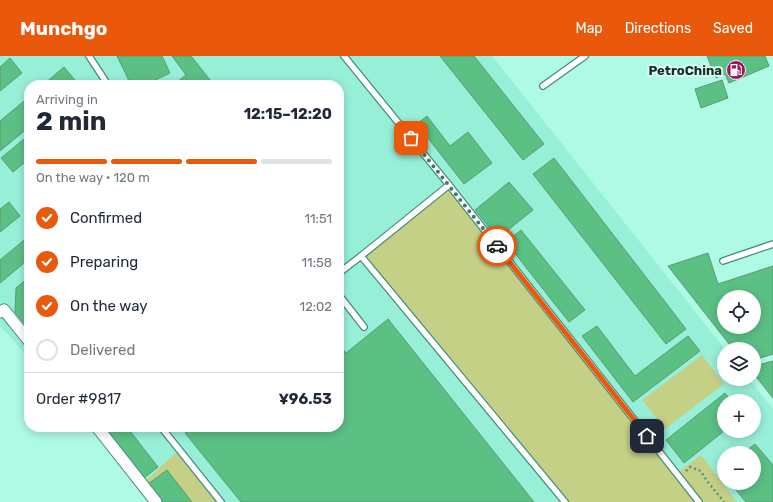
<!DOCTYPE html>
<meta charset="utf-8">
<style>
body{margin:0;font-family:Rubik,sans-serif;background:#f2f2f3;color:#1f2937;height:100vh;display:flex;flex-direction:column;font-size:15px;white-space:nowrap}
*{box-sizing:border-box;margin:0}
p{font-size:13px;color:#747a83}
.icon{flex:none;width:22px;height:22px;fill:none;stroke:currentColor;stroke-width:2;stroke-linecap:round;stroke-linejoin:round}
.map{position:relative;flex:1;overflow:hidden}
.sheet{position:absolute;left:24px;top:24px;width:320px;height:352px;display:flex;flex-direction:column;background:#fff;border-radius:16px;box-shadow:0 2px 10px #0003}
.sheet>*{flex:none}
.controls{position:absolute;left:717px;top:234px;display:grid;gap:8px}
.controls a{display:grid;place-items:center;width:44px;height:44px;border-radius:50%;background:#fff;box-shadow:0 2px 10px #0003;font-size:20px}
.pin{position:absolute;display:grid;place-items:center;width:34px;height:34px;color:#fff;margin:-17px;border-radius:8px;box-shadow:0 2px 6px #0006}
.courier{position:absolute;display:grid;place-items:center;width:40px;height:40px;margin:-20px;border:3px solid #ea580c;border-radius:50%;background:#fff;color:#222;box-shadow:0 1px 5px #0007}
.summary em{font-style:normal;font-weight:700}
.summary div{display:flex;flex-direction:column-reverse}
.summary{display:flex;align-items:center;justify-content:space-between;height:68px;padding:0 12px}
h1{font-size:26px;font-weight:700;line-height:30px}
.bar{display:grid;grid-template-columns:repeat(4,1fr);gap:6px 4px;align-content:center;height:48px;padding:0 12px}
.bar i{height:5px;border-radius:3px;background:#e0e1e3}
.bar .active{background:#ea580c}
.bar p{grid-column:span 4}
.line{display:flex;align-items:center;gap:10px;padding:0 12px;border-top:1px solid #e0e1e3}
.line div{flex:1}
ol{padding:0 12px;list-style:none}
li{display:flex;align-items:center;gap:12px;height:44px}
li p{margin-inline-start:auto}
li .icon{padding:4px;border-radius:50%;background:#ea580c;color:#fff;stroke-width:4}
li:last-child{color:#747a83}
li i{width:22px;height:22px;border:2px solid #e0e1e3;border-radius:50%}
header{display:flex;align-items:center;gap:24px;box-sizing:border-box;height:56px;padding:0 20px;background:#ea580c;color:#fff}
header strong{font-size:19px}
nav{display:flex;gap:22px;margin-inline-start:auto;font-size:14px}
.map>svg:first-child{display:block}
.built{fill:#98efd8;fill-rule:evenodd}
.green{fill:#c5d087}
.building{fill:#5bc084;stroke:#609874;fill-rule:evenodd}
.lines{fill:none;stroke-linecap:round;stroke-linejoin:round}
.service-casing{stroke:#428d7b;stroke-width:8}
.minor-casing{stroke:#428d7b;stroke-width:13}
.path{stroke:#5b9082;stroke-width:2.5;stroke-dasharray:2 3;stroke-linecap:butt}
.service{stroke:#fff;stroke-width:5.5}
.minor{stroke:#fff;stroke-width:11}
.done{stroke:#47776a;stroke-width:4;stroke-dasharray:0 7.2}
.route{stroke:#ea580c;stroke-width:5}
.labels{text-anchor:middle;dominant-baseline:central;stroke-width:4;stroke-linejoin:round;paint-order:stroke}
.poi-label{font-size:13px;font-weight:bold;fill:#103028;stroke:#e0fdf4;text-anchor:end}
</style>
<header>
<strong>Munchgo</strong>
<nav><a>Map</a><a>Directions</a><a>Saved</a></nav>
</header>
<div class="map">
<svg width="773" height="446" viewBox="0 0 773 446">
<rect width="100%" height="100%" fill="#aefae5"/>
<path class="built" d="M0 0H492L725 293 724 323H749L773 353V446H150L93 371H339V29H29V302L0 270ZM724 345H754V375H724ZM724 397H754V427H724Z"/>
<g class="green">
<path d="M449 129 677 417 701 399 737 446H565L361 200Z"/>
<path d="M702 299 724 328 665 373 642 344Z"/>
<path d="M179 394 221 446H156L142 428Z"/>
</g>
<g class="building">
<path d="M117 0H162L170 17 145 29H131Z"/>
<path d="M172 0H191L214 29H179L177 26 186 19Z"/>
<path d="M440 0H474L544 88 523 104Z"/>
<path d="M707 0H765L769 10 729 27 725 18 716 22Z"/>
<path d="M10 2 22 17 0 35V11Z"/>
<path d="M64 11 79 29H43Z"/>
<path d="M722 24 728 42 701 52 695 33Z"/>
<path d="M29 41V71L0 95V65Z"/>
<path d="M427 60 450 90 468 76 492 107 464 128 417 68Z"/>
<path d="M29 79V103L13 116 1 102Z"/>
<path d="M554 102 686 273 666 288 533 118Z"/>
<path d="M509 126 533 154 498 182 475 154Z"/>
<path d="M9 146 20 160 0 176V153Z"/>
<path d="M521 174 585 254 569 266 506 186Z"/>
<path d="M29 180V203L0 227V204Z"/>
<path d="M708 197 718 228 773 210V298L754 304V293H733L668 210ZM724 241H754V271H724Z"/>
<path d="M29 221V273L15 256 16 232Z"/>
<path d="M388 263 534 446H241L185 377 193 371H339V288L346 297Z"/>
<path d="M597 270 635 320 688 280 700 295 633 346 582 280Z"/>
<path d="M773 305V342L754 318V310Z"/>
<path d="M725 337 731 345H724V375L684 407 666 384Z"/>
<path d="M103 371H130V375L158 411 144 422Z"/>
<path d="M755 388 773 409V446H746L730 427H754V397H743Z"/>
<path d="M167 414 192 446H162L148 428Z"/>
</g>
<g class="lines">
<defs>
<g id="service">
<path d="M89 0 108 29"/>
<path d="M344 0 449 129 699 446"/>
<path d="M543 30 585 0"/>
<path d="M361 200 449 129"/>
<path d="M723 205 773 188"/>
<path d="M339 217 361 200 565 446"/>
<path d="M339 239 364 271"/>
<path d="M161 371 221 446"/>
</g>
<g id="minor">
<path d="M0 256 4 254 29 285"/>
<path d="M97 371 156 446"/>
</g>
</defs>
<use href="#service" class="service-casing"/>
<use href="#minor" class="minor-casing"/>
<path class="path" d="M686 415 690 411 701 415C707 427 716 435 724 446"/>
<use href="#service" class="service"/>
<use href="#minor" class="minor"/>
</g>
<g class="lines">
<path class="done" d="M411 82 497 190"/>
<path class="route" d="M497 190 647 380"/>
</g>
<defs>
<symbol id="fuel-disc" viewBox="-11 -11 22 22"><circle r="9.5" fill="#a1155f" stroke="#e0fdf4"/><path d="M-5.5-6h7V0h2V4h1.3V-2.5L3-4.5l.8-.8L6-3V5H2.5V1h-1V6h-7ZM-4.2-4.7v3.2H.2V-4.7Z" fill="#fff"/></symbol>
</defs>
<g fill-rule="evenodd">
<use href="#fuel-disc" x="725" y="3" width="22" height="22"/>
</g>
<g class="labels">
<g class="poi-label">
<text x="722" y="14">PetroChina</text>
</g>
</g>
</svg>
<div class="controls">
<a><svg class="icon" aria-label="locate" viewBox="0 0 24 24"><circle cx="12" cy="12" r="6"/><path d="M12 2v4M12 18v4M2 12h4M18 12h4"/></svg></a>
<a><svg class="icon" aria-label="layers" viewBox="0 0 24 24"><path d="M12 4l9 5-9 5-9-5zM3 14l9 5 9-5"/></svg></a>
<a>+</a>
<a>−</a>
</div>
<div class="pin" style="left:411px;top:82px;background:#ea580c"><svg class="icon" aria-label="bag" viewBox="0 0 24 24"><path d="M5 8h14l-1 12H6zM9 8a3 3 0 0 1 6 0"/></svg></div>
<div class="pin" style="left:647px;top:380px;background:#1f2937"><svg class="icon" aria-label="home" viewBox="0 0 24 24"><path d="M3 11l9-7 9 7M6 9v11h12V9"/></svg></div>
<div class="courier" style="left:497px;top:190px"><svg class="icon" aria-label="car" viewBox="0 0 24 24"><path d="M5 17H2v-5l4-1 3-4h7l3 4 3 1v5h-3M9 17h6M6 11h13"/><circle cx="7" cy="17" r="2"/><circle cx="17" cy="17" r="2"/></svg></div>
<section class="sheet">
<div class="summary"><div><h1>2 min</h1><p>Arriving in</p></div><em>12:15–12:20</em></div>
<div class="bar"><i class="active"></i><i class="active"></i><i class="active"></i><i></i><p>On the way · 120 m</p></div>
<ol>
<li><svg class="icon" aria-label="check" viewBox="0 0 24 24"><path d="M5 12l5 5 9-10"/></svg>Confirmed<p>11:51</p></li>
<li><svg class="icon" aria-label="check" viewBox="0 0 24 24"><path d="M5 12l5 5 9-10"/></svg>Preparing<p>11:58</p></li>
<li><svg class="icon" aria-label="check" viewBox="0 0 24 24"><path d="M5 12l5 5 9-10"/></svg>On the way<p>12:02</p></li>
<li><i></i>Delivered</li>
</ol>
<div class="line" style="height:52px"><div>Order #9817</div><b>¥96.53</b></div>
</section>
</div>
